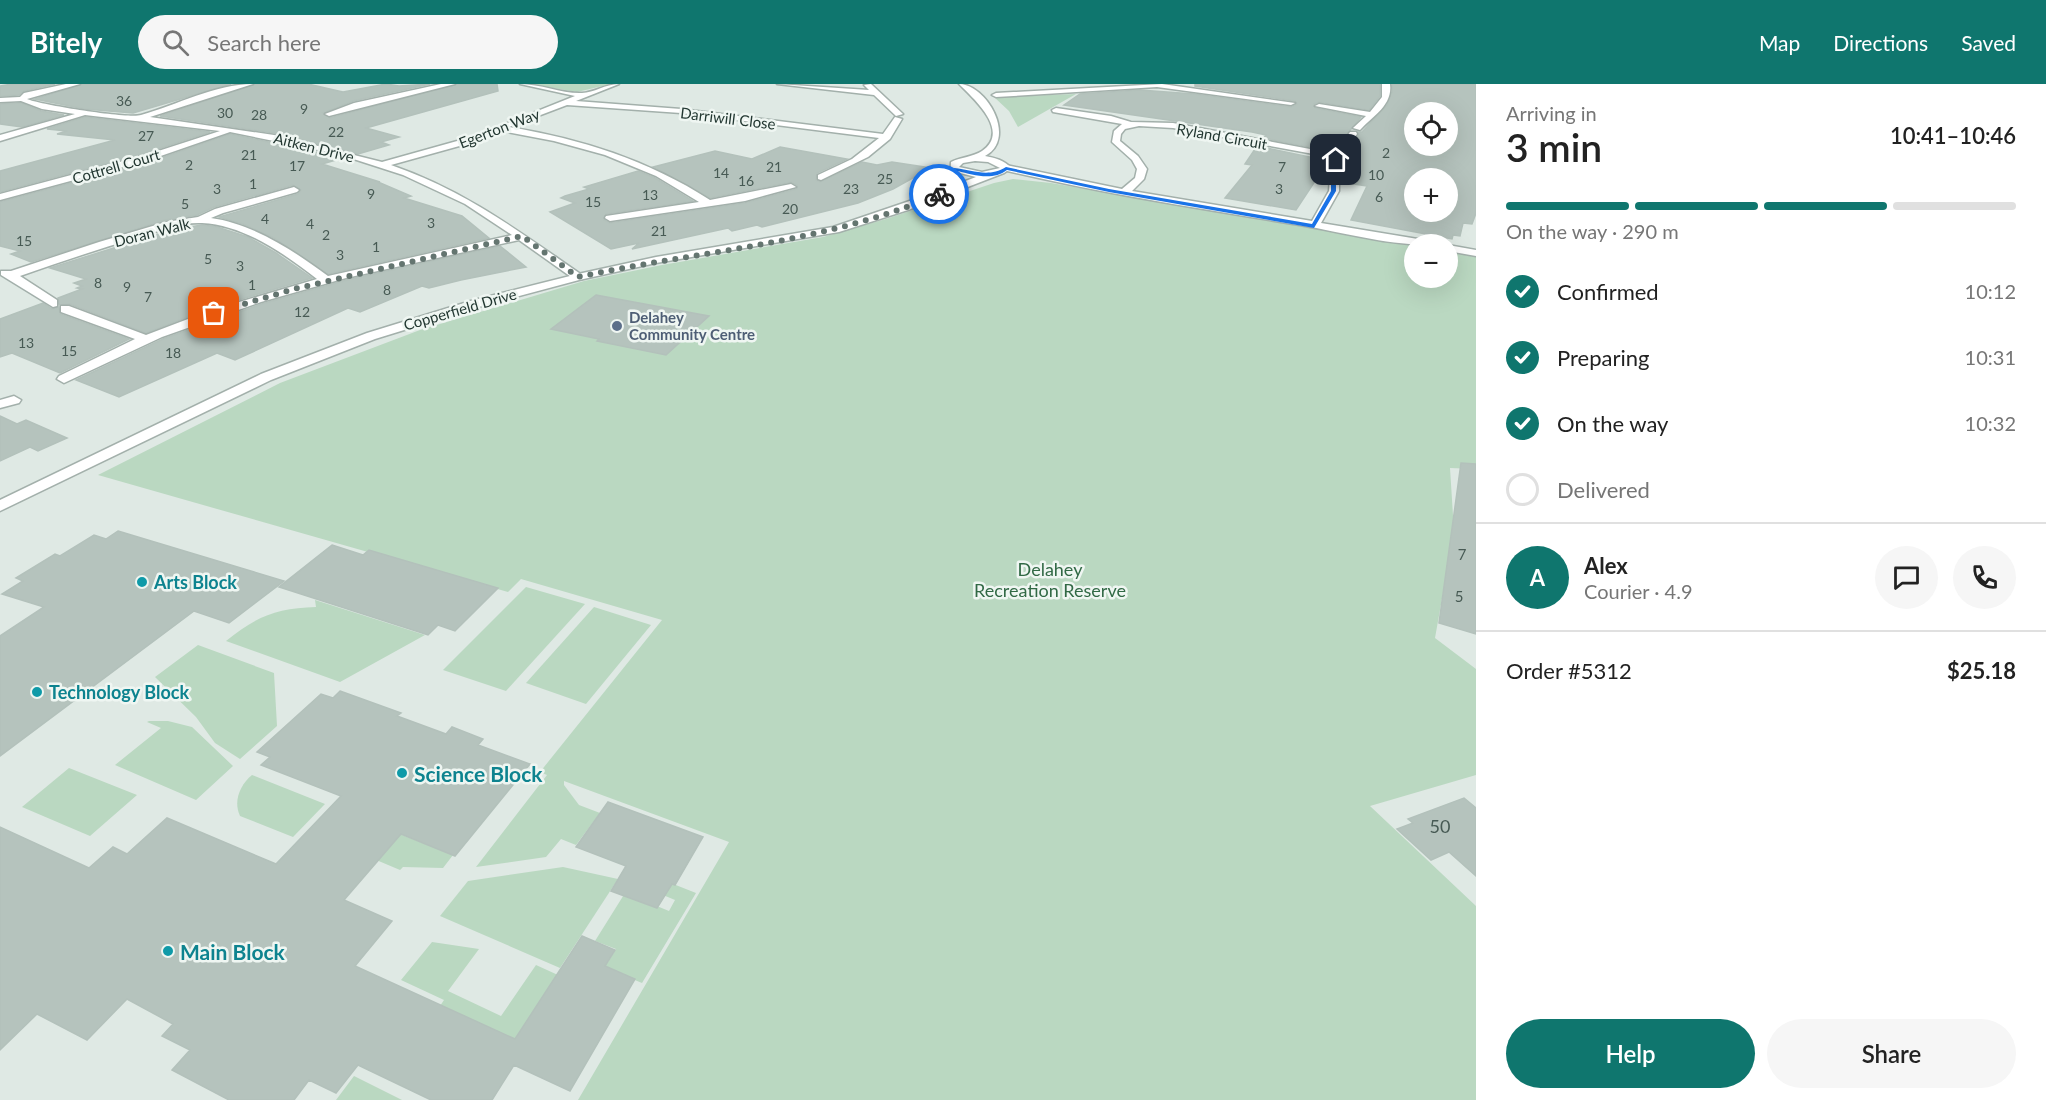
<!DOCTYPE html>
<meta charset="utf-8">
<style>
body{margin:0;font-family:Lato,sans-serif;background:#f6f6f6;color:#222;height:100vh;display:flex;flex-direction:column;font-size:22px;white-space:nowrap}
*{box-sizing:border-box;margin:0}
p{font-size:20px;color:#767676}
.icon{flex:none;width:33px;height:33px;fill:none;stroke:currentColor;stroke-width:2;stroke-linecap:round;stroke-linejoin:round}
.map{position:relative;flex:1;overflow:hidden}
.details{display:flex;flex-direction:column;background:#fff;width:570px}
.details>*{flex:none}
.buttons{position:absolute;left:1404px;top:18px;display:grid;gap:12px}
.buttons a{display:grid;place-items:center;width:54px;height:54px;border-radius:50%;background:#fff;box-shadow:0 6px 24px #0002;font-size:30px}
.pin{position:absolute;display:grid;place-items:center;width:51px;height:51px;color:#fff;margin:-26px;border-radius:12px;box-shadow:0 3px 9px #0006}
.courier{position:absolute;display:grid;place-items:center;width:60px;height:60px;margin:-30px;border:4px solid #1a73e8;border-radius:50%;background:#fff;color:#222;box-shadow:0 2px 8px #0007}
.summary em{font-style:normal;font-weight:600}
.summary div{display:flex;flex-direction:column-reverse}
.summary{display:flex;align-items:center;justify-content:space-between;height:102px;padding:0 30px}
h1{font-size:39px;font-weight:600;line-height:45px}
.bar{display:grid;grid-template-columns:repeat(4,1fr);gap:9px 6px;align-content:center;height:72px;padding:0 30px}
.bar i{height:8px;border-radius:4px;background:#e0e0e0}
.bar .active{background:#0f766e}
.bar p{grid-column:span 4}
.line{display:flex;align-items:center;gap:15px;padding:0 30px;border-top:2px solid #e0e0e0}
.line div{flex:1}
.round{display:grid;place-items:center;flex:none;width:63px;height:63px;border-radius:32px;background:#f6f6f6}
ol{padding:0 30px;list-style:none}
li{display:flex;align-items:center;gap:18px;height:66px}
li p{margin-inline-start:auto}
li .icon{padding:6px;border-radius:50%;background:#0f766e;color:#fff;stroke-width:4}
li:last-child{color:#767676}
li i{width:33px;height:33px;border:3px solid #e0e0e0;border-radius:50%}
.primary-button{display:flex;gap:12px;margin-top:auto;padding:12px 30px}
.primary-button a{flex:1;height:69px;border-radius:36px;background:#0f766e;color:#fff;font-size:24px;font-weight:600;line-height:69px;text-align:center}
.primary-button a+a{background:#f6f6f6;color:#222}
header{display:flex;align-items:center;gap:36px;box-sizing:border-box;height:84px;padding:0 30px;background:#0f766e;color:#fff}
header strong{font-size:28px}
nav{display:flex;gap:33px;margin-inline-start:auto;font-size:21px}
.search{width:420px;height:54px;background:#f6f6f6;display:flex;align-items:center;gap:15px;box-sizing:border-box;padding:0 21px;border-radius:33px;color:#767676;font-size:22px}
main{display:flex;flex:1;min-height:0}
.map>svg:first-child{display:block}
.green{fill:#bad8c1}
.building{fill:#b5c3bd;stroke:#b3c1bb;stroke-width:1.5;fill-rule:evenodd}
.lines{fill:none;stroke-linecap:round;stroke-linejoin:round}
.minor-casing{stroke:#a3b0ab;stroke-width:3}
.tertiary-casing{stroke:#a3b0ab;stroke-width:3}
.minor{fill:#fff;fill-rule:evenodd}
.tertiary{fill:#fff;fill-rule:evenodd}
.route{fill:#1a73e8}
.done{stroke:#647570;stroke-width:6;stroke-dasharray:0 10.8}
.service-dot{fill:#5c6f8a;stroke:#eff6f2;stroke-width:2}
.culture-dot{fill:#0f9aa8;stroke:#eff6f2;stroke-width:2}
.labels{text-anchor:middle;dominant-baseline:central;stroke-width:5;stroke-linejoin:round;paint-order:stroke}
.far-number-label{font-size:14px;fill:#475a54}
.far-street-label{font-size:15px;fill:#223731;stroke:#eff6f2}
.far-service-label{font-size:15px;font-weight:bold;fill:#4e5e75;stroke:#eff6f2;text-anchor:start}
.number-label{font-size:15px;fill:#475a54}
.park-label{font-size:18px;fill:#316945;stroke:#eff6f2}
.culture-label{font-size:18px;font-weight:bold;fill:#0d838f;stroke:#eff6f2;text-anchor:start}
.near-number-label{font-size:18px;fill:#475a54}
.near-culture-label{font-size:21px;font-weight:bold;fill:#0d838f;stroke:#eff6f2;text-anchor:start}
</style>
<header>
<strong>Bitely</strong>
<div class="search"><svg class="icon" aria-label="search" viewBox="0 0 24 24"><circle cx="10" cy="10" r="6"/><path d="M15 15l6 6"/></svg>Search here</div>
<nav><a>Map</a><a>Directions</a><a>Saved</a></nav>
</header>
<main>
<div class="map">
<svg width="1476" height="1016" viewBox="0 0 1476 1016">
<rect width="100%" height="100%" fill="#dfe9e4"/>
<g class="green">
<path d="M529 0H611L577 8Z"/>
<path d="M1076 10 1018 43 1009 27 994 13Z"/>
<path d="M1013 95 1051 99 1414 162V194H1448V168L1476 173V385L1450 384 1454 447 1435 554 1476 585V691L1370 722 1476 822V1016H578L729 758 564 697V701L579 721 600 729 576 761 561 755 546 773 476 783 547 691 540 688 662 536 521 495 508 508 98 391 280 299 420 246 584 197 662 181 823 153 886 135 994 99Z"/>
<path d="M526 503 585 520 506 607 443 586Z"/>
<path d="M315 516 425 551 340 598 226 557C255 533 277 524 316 523Z"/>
<path d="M594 523 651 541 586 620 526 599Z"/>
<path d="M198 561 274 589 277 642 240 675 215 659 196 633 155 593Z"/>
<path d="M149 637H168L192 643 233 682 196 716 115 681 161 644 147 638Z"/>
<path d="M69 684 137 711 90 752 22 723Z"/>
<path d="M252 691 325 720 293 753 240 732C233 717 240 701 252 691Z"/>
<path d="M359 734 453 771 443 784 403 783 400 786 336 759Z"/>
<path d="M563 783 618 795 560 884 440 832 468 797Z"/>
<path d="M658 794 696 809 642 899 601 882 604 876 608 878 616 865 595 857 625 809 669 827 675 816 651 806Z"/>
<path d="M432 858 479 865 448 907 501 932 536 881 558 891 514 957 440 922 444 916 401 896Z"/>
<path d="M354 992 402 1016H336Z"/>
</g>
<g class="building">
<path d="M12 0H55L24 7 19 11 0 12V2Z"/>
<path d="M82 0H231L133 29 85 25 35 15Z"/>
<path d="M255 0H308L343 8 386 0 399 2 430 0 353 17 323 29 330 34 457 0H497L498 7 366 44 399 53 381 58 389 61 358 70 275 49 160 32Z"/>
<path d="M1195 0H1380V12L1369 26 1319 18 1314 20 1315 24 1361 33 1339 60 1326 66 1264 54 1266 51 1252 48 1064 21 1080 10 1140 6 1194 10 1291 23 1297 20 1295 17 1195 2Z"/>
<path d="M1392 0H1476V129L1472 140 1463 139 1460 152 1453 151 1452 155 1351 136 1367 102 1341 98V74L1339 71 1348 67 1359 51 1358 48H1362L1387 21 1392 8ZM1414 28H1448V62H1414ZM1414 94H1448V128H1414Z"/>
<path d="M21 19 41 27 64 31 22 43 0 40V20Z"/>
<path d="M85 33 210 48 145 69 0 108V87L115 56 57 50 67 47 47 45Z"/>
<path d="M230 50 343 74 322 80 380 98H378L411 112 404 114 462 132 489 154 328 190 274 154 243 140 219 133 298 110 301 106 293 101 214 123 197 131 165 136 31 178 11 170 20 167 0 162V118L153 77Z"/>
<path d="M1257 62 1329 77 1327 96 1317 94 1296 126 1225 114 1252 81 1245 80Z"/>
<path d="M780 63 847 75 817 89 816 96 820 98 862 78 877 81 892 78 931 84 893 105 858 119 762 143 757 141 732 147 728 144 632 165 639 159 611 165 550 128 575 119 561 114 565 112 589 105 584 103 638 87 655 94 693 117 606 130 604 136 610 139 745 119 797 105V101L791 98 710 114 653 83 715 67 752 75Z"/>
<path d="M202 141 217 143 248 153 276 169 312 194 208 225 146 249 70 220 59 221 58 214 82 205 77 204 82 202 74 199 86 195 50 184 171 146Z"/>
<path d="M500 162 526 183 461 196 429 204 422 202 360 228 348 224 235 276 217 269 119 313 76 296 163 255 262 220 347 196Z"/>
<path d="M596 211 709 232 666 271 597 257 599 255 551 245Z"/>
<path d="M43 219 52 225 59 223 60 230 129 255 60 289 12 269 0 273V235Z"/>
<path d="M0 332 17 340 26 336 67 354 38 367 30 363 0 377Z"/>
<path d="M1461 379 1476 380V550L1439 539Z"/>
<path d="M118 447 284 497 229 539 194 527 0 672V552L44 523 2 510 23 497 16 494 55 470 60 472 94 451 106 455Z"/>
<path d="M332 461 363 471 369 466 498 504 455 547 438 541 428 551 279 503Z"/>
<path d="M340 607 401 629 397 632 446 650 452 643 483 655 478 661 530 680 455 772 401 750 344 816 392 837 355 882 515 955 582 852 615 866 605 882 635 895 570 1007 514 981 492 1016H431L358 981 336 1009 309 996 294 1016H229L172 986 190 966 162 952 173 940 127 915 87 956 37 930 0 966V743L89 784 113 763 127 770 167 734 276 780 341 712 261 681 270 673 257 668 321 610 333 614Z"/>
<path d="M1464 714 1476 724V792L1449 768 1431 776 1397 745 1413 739 1408 735Z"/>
<path d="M608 718 703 753 675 801 672 800 657 824 611 807 626 782 576 763Z"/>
</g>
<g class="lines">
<defs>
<g id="minor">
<path d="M66 0H80L27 15C41 21 129 35 141 31 177 21 215 0 253 0L150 33 274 51 382 78 475 52 575 12 520 0C541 0 563 10 582 9 594 9 605 0 619 0L576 17 681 25 883 50 895 33 902 35 890 55 868 73 821 96 818 95V91L852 75 879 54 681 29 567 21 509 43C581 55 648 76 710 116L791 100 796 103 745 117 610 137 605 134 606 132 699 118 656 92 605 71 554 57 501 47 481 56 391 81C466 107 518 147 582 191V195H574L519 156 346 194 261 218 162 253 64 299 57 295 59 292 135 255 61 228V222H69L146 251 209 227 317 195C285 170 244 141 202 139 181 138 159 147 139 153 99 165 60 178 20 192L57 216V222L53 223 1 191V187H11L99 158 166 138 198 133 215 125 294 103 299 106 297 108 223 129 211 134C254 140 294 167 328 192L512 151 465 120 403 91 338 70 230 48 152 75 0 116V110L146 71 220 47 85 31 0 57V51L75 30 42 25 21 17 0 18V14L20 13 24 9Z"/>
<path d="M441 0H455L329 32 325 30 354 19Z"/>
<path d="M777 0 869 6 864 1 871 0 903 30 896 32 874 11Z"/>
<path d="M1162 0 1295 19 1291 21 1157 3 996 13 992 11 996 9Z"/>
<path d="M1382 0H1390C1393 21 1373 32 1360 46L1353 44 1366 32 1315 22 1319 20 1370 28 1382 13Z"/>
<path d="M1056 24 1111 32 1131 38 1173 39 1326 68 1340 62 1350 48H1356L1357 50 1346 66 1334 71 1339 74V107L1321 139 1430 157 1435 160C1401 164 1340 148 1305 142 1204 125 1103 110 1003 86L1001 84 1006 81 1122 105 1135 94 1137 85 1132 76 1112 58 1114 47 1122 40 1053 28 1052 26ZM1139 42 1173 44 1319 71 1331 75 1329 107 1312 137 1132 107 1144 95 1147 85 1138 72 1120 57 1121 50 1125 45Z"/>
<path d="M1448 161 1476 166V172L1448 167Z"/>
<path d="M14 312 21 316 19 319 0 324V316Z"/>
</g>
<path id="tertiary" d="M959 0C986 0 1018 54 985 72 995 74 1004 76 1011 84L1004 89 908 126 839 148 656 179 579 196 482 222 375 255 271 296 0 427V416L261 290 367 249 474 216 578 190 656 173 833 143 942 106 950 94 951 78C961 73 973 73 982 67 1011 47 974 15 959 0ZM975 77 988 78 1000 84 982 88 959 83 963 79ZM960 89 976 93 955 101Z"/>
</defs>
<use href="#minor" class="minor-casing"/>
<use href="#tertiary" class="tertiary-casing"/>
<use href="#minor" class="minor"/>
<use href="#tertiary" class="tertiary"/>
</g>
<path class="route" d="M1334 75 1338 76 1336 85V107L1314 144 1109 108 1007 86C993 97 973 91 958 87 956 100 951 107 939 112L936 110 951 98 954 84C973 86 988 94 1006 83L1109 105 1312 140 1331 107V85Z"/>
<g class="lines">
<path class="done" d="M214 229 294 205 522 152 578 193C698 167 825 160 939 110"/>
</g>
<circle class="service-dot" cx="617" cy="242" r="6"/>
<g class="culture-dot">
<circle cx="142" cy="498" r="6"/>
<circle cx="37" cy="608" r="6"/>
<circle cx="402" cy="689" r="6"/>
<circle cx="168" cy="867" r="6"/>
</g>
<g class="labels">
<g class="far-number-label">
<text x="124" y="16">36</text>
<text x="304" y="24">9</text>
<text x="225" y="28">30</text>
<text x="259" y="30">28</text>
<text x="336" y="47">22</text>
<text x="146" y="51">27</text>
<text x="1386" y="68">2</text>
<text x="249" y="70">21</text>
<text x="189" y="80">2</text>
<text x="297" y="81">17</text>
<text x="774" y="82">21</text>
<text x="1282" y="82">7</text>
<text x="721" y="88">14</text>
<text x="1376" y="90">10</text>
<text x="885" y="94">25</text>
<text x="746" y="96">16</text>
<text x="253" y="99">1</text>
<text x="217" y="104">3</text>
<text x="851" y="104">23</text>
<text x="1279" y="104">3</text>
<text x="371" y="109">9</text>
<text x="650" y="110">13</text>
<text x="1379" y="112">6</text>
<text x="593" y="117">15</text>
<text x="185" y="119">5</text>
<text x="790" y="124">20</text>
<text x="265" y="134">4</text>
<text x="431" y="138">3</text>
<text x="310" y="139">4</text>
<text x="659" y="146">21</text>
<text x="326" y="150">2</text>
<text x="24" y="156">15</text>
<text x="376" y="162">1</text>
<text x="340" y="170">3</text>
<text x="208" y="174">5</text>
<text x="240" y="181">3</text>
<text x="98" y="198">8</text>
<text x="252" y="200">1</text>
<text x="127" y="202">9</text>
<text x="387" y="205">8</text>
<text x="148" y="212">7</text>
<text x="302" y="227">12</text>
<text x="26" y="258">13</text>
<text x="69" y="266">15</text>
<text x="173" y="268">18</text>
</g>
<g class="far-street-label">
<text transform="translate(728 34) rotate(7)">Darriwill Close</text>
<text transform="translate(499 44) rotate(-21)">Egerton Way</text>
<text transform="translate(1222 52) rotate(10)">Ryland Circuit</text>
<text transform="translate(314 63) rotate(14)">Aitken Drive</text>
<text transform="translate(116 82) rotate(-16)">Cottrell Court</text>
<text transform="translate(152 148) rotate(-14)">Doran Walk</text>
<text transform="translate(460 225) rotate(-16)">Copperfield Drive</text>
</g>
<g class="far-service-label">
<text x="629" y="233">Delahey<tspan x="629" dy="17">Community Centre</tspan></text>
</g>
<g class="number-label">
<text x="1462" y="470">7</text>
<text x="1459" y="512">5</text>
</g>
<g class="park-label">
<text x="1050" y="485">Delahey<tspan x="1050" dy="21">Recreation Reserve</tspan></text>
</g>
<g class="culture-label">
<text x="154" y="498">Arts Block</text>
<text x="49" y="608">Technology Block</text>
</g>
<g class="near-number-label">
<text x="1440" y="742">50</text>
</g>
<g class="near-culture-label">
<text x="414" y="689">Science Block</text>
<text x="180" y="867">Main Block</text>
</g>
</g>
</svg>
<div class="buttons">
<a><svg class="icon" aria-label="locate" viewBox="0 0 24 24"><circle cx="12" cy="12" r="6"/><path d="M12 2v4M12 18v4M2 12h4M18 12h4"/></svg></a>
<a>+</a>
<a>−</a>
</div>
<div class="pin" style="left:214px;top:229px;background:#ea580c"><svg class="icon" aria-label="bag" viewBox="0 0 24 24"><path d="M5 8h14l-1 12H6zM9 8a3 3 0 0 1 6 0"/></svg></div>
<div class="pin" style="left:1336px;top:76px;background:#1f2937"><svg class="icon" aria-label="home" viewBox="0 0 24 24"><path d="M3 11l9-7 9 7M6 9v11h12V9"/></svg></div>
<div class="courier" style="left:939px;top:110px"><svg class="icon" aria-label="bike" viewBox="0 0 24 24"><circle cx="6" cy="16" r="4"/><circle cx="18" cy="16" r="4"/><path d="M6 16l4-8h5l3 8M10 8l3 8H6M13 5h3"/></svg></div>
</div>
<section class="details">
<div class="summary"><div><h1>3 min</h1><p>Arriving in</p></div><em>10:41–10:46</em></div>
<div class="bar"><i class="active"></i><i class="active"></i><i class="active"></i><i></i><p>On the way · 290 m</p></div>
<ol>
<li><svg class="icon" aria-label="check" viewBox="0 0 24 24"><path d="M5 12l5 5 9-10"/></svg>Confirmed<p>10:12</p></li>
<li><svg class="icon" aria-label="check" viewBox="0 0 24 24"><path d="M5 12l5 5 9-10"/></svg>Preparing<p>10:31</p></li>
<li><svg class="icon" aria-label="check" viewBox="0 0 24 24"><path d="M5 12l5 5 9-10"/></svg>On the way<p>10:32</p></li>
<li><i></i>Delivered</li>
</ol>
<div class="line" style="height:108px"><b class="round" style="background:#0f766e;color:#fff">A</b><div><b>Alex</b><p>Courier · 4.9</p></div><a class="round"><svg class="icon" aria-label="chat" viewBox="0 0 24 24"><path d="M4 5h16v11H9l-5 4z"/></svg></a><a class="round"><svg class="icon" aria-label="phone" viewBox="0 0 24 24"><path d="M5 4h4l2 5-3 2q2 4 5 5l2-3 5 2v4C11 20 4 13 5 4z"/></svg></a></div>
<div class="line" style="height:78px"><div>Order #5312</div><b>$25.18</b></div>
<div class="primary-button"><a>Help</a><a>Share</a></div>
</section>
</main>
